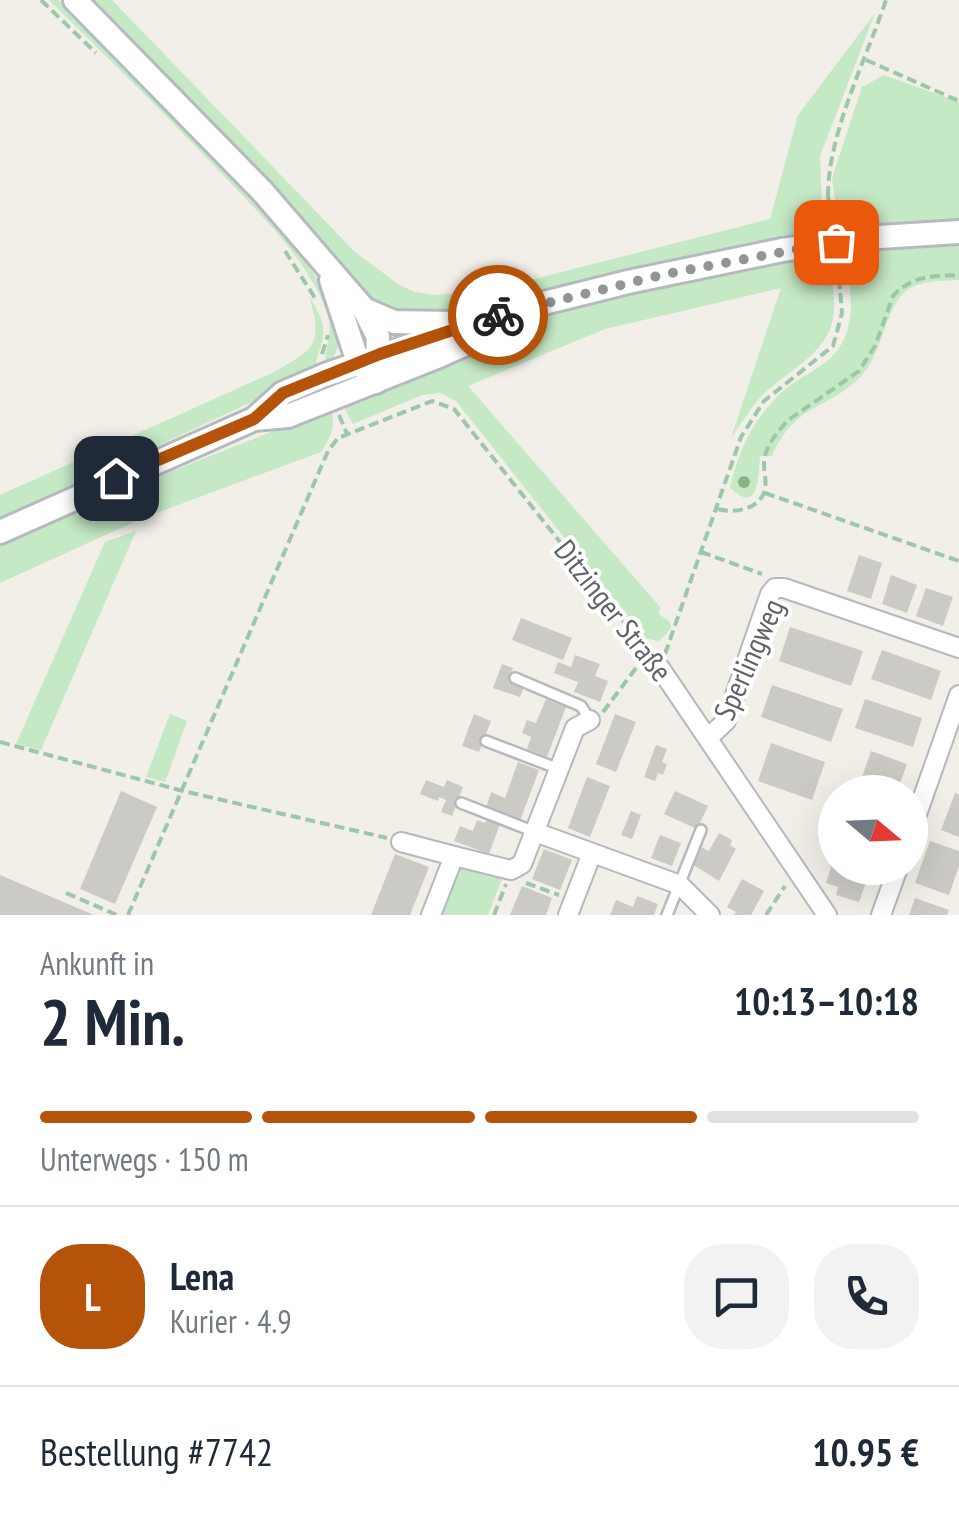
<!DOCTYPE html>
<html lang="de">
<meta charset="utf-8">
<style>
body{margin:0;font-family:"PT Sans Narrow",sans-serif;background:#f2f2f3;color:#1f2937;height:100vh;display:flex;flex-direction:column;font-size:38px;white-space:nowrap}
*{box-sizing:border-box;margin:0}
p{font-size:32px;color:#747a83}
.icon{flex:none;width:55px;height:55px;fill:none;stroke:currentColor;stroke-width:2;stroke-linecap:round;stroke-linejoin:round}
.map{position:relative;height:915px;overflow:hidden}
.side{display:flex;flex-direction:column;background:#fff;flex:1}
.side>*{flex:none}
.needle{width:65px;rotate:109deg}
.buttons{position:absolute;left:818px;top:775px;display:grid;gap:20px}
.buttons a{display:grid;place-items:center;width:110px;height:110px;border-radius:50%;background:#fff;box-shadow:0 10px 40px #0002;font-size:50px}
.pin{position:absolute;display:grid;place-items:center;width:85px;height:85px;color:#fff;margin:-42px;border-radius:20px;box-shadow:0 5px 15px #0006}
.courier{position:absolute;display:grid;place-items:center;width:100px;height:100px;margin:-50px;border:8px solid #b45309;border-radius:50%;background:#fff;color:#222;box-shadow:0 2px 12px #0007}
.overview em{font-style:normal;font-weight:600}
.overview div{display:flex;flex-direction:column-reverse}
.overview{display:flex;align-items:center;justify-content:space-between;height:170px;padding:0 40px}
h1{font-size:65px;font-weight:600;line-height:75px}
.bar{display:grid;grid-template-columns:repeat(4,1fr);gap:15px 10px;align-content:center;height:120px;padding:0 40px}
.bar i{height:12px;border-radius:8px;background:#e0e1e3}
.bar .active{background:#b45309}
.bar p{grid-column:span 4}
.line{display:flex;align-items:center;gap:25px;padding:0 40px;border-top:2px solid #e0e1e3}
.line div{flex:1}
.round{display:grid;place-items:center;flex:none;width:105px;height:105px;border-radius:40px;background:#f2f2f3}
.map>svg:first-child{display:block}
.green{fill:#c5e8c5}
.building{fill:#cccac5}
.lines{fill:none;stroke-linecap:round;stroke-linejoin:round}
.service-casing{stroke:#b5b8bc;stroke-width:14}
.minor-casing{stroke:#b5b8bc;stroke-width:22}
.secondary-casing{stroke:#b6babf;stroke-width:28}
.path{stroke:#9cc7a9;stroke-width:4;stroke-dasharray:10 5;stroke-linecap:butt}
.service{stroke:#fff;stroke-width:9}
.minor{stroke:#fff;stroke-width:18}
.secondary{stroke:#fff;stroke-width:22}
.path-bridge{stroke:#9cc7a9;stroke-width:4;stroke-dasharray:10 5;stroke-linecap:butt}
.tree{fill:#89b387}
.done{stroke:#929495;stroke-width:10;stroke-dasharray:0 18}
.route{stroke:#b45309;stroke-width:12}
.labels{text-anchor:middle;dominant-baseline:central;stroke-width:8;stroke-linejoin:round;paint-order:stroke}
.street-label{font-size:30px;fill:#5f6368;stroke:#fff}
</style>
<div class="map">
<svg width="959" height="915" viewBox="0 0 959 915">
<rect width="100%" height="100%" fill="#f1efe8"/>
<g class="green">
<path d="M49 0H59C99 40 139 81 179 121 226 169 324 261 338 327 341 341 338 353 329 363H325C325 344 334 332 327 312 306 257 260 214 221 173 165 114 107 57 49 0Z"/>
<path d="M89 0H112L355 252 398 284 415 292 435 295 487 291 770 219 798 115 875 13 820 156 823 232 703 254 504 306 421 315 392 313 365 298 326 247Z"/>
<path d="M884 75 959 102V219L839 229 832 178 862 87Z"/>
<path d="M959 244V280C942 281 920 280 906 291 885 307 883 352 863 374 830 410 795 402 772 456H760C759 476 758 517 730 487 738 453 751 424 776 398 803 369 840 369 849 323 854 300 848 276 844 253Z"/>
<path d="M827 254C830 274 837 297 833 318 827 356 783 372 759 399 749 411 740 425 731 438L781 288 605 329 468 386 660 607 659 614 670 622 671 628 659 641 644 638 456 401 441 393 422 395 353 424 342 404 550 316 696 278Z"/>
<path d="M309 296C316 308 326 323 323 337 321 352 314 356 317 371L0 520V495L272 373C314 349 324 346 309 296Z"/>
<path d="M331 408C336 426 331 438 321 452L143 518 0 583V544C108 493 221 453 331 408Z"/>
<path d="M136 531 41 750 16 744 105 542Z"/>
<path d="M170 714 187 721 165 782 146 777Z"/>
<path d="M460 867 503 876 488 915H440Z"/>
</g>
<g class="building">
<path d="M859 555 882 563 871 599 847 591Z"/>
<path d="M891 575 917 585 907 613 882 604Z"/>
<path d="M926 588 953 597 943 626 916 616Z"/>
<path d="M521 618 572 638 563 660 512 640Z"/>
<path d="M790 627 863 651 851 686 779 661Z"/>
<path d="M882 650 941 671 931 700 871 679Z"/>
<path d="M575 655 600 664 595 676 608 681 600 702 574 692 578 682 554 673 558 662 571 667Z"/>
<path d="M502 664 513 668 508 681 524 687 520 697 493 688Z"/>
<path d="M772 685 843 709 831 742 761 717Z"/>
<path d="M546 699 566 707 547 757 527 749 531 737 522 733 527 720 536 723Z"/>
<path d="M865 699 922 718 913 747 855 728Z"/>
<path d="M474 714 491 721 479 752 462 746Z"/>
<path d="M615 714 636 722 616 772 596 764Z"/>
<path d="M771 743 825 762 812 800 758 781Z"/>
<path d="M656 745 667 749 662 762 667 764 663 775 658 773 655 781 644 777Z"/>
<path d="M871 751 907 764 897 792H857Z"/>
<path d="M518 762 539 770 520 821 486 808 491 792 505 798Z"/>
<path d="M587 777 610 786 590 837 568 828Z"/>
<path d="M426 780 444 787 447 780 463 787 452 816 441 812 446 800 439 797 438 801 420 794Z"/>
<path d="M121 791 157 807 115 904 80 889Z"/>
<path d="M675 791 708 806 697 829 664 814Z"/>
<path d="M955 793 959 794V837L941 830Z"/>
<path d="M631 811 641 815 632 839 621 835Z"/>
<path d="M488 817 501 821 489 854 454 841 460 826 473 831 477 820 485 823Z"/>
<path d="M719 833 732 840 730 845 736 849 719 881 692 864 699 846 709 851Z"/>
<path d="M660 835 681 843 672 866 651 858Z"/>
<path d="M930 841 959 851V866L949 895 915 883Z"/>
<path d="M544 849 572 860 560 890 532 879Z"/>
<path d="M395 854 429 867 410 915H371Z"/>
<path d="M834 858 835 868H871L859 902 836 895 838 887 826 883Z"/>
<path d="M0 875 94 915H0Z"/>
<path d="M742 879 764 891 751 915H734L736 912 727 907Z"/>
<path d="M522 886 552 898 546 915H510Z"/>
<path d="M637 896 658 904 654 915H610L616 900 633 907Z"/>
<path d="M915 898 949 910 947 915H909Z"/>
</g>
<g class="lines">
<defs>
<g id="service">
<path d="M515 678 581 706 590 720"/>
<path d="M486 741 559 769"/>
<path d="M461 803 535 832"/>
<path d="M667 915 701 830"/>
</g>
<g id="minor">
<path d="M660 668 827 915"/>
<path d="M709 737 726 721 770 594 775 588H784L959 648"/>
<path d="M535 832 680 885 710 915"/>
<path d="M910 834 959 695"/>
<path d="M401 842 454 856 431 915"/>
<path d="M454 856 511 870 522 864 575 728 590 720"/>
<path d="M568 915 592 853"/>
<path d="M881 915 898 868"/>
</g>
<g id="secondary">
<path d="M75 0 262 191 364 309 378 337 376 382"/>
<path d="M331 280 358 362 366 370"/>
<path d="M364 309 394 322 452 323"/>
<path d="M254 419 288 416 439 356 515 322"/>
<path d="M0 532 254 419 283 393 325 375 504 313 628 282 782 250 864 238 959 232"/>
</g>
</defs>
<use href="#service" class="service-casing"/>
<use href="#minor" class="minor-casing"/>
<use href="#secondary" class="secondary-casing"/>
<g class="path">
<path d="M41 0 96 53"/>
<path d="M866 60 959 101"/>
<path d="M828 196C828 133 866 60 886 0"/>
<path d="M285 251 315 298"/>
<path d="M322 354 328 335"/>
<path d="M339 415 347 434"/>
<path d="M765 493 959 561"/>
<path d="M718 509C735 514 761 509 765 489 767 478 762 467 765 456 768 442 778 432 787 421L859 371 875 346 893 296C913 275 932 276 959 275"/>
<path d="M701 552 762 574"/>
<path d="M665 654 741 437 764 401 833 346 842 313 840 289"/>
<path d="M603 712 645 656"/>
<path d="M0 742 183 791 387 838"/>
<path d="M526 883 559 895"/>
<path d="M66 893 117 915"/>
<path d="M128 915 328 451 338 438 432 401 454 409 651 656"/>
<path d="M494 915 506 884"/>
<path d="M766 915 785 886"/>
</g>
<use href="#service" class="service"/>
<use href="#minor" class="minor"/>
<use href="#secondary" class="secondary"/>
<path class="path-bridge" d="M828 196 840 289"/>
</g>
<circle class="tree" cx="744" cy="482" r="6"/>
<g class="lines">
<path class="done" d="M498 315 666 274 836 242"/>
<path class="route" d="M116 478 254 419 283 393 380 354 498 315"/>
</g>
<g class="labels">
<g class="street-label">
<text transform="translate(614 610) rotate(52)">Ditzinger Straße</text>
<text transform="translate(748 659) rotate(-66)">Sperlingweg</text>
</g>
</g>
</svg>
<div class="buttons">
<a><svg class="needle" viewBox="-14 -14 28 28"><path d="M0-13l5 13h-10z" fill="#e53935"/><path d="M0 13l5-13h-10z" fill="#747a83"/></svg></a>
</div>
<div class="pin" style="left:836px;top:242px;background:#ea580c"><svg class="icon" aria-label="bag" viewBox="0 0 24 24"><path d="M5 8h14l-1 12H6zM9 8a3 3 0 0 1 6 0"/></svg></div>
<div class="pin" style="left:116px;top:478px;background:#1f2937"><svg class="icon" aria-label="home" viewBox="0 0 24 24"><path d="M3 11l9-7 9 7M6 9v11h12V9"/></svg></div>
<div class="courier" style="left:498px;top:315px"><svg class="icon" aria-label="bike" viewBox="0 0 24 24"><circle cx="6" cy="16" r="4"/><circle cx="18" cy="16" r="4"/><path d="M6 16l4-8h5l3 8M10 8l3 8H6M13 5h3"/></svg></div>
</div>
<section class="side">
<div class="overview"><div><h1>2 Min.</h1><p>Ankunft in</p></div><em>10:13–10:18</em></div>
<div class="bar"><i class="active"></i><i class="active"></i><i class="active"></i><i></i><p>Unterwegs · 150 m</p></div>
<div class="line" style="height:180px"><b class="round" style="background:#b45309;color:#fff">L</b><div><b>Lena</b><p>Kurier · 4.9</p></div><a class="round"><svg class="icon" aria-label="chat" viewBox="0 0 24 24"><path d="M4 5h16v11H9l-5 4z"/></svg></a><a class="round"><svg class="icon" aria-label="phone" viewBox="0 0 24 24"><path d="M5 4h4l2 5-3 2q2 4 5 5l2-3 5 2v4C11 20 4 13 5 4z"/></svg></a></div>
<div class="line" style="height:130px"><div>Bestellung #7742</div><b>10.95 €</b></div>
</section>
